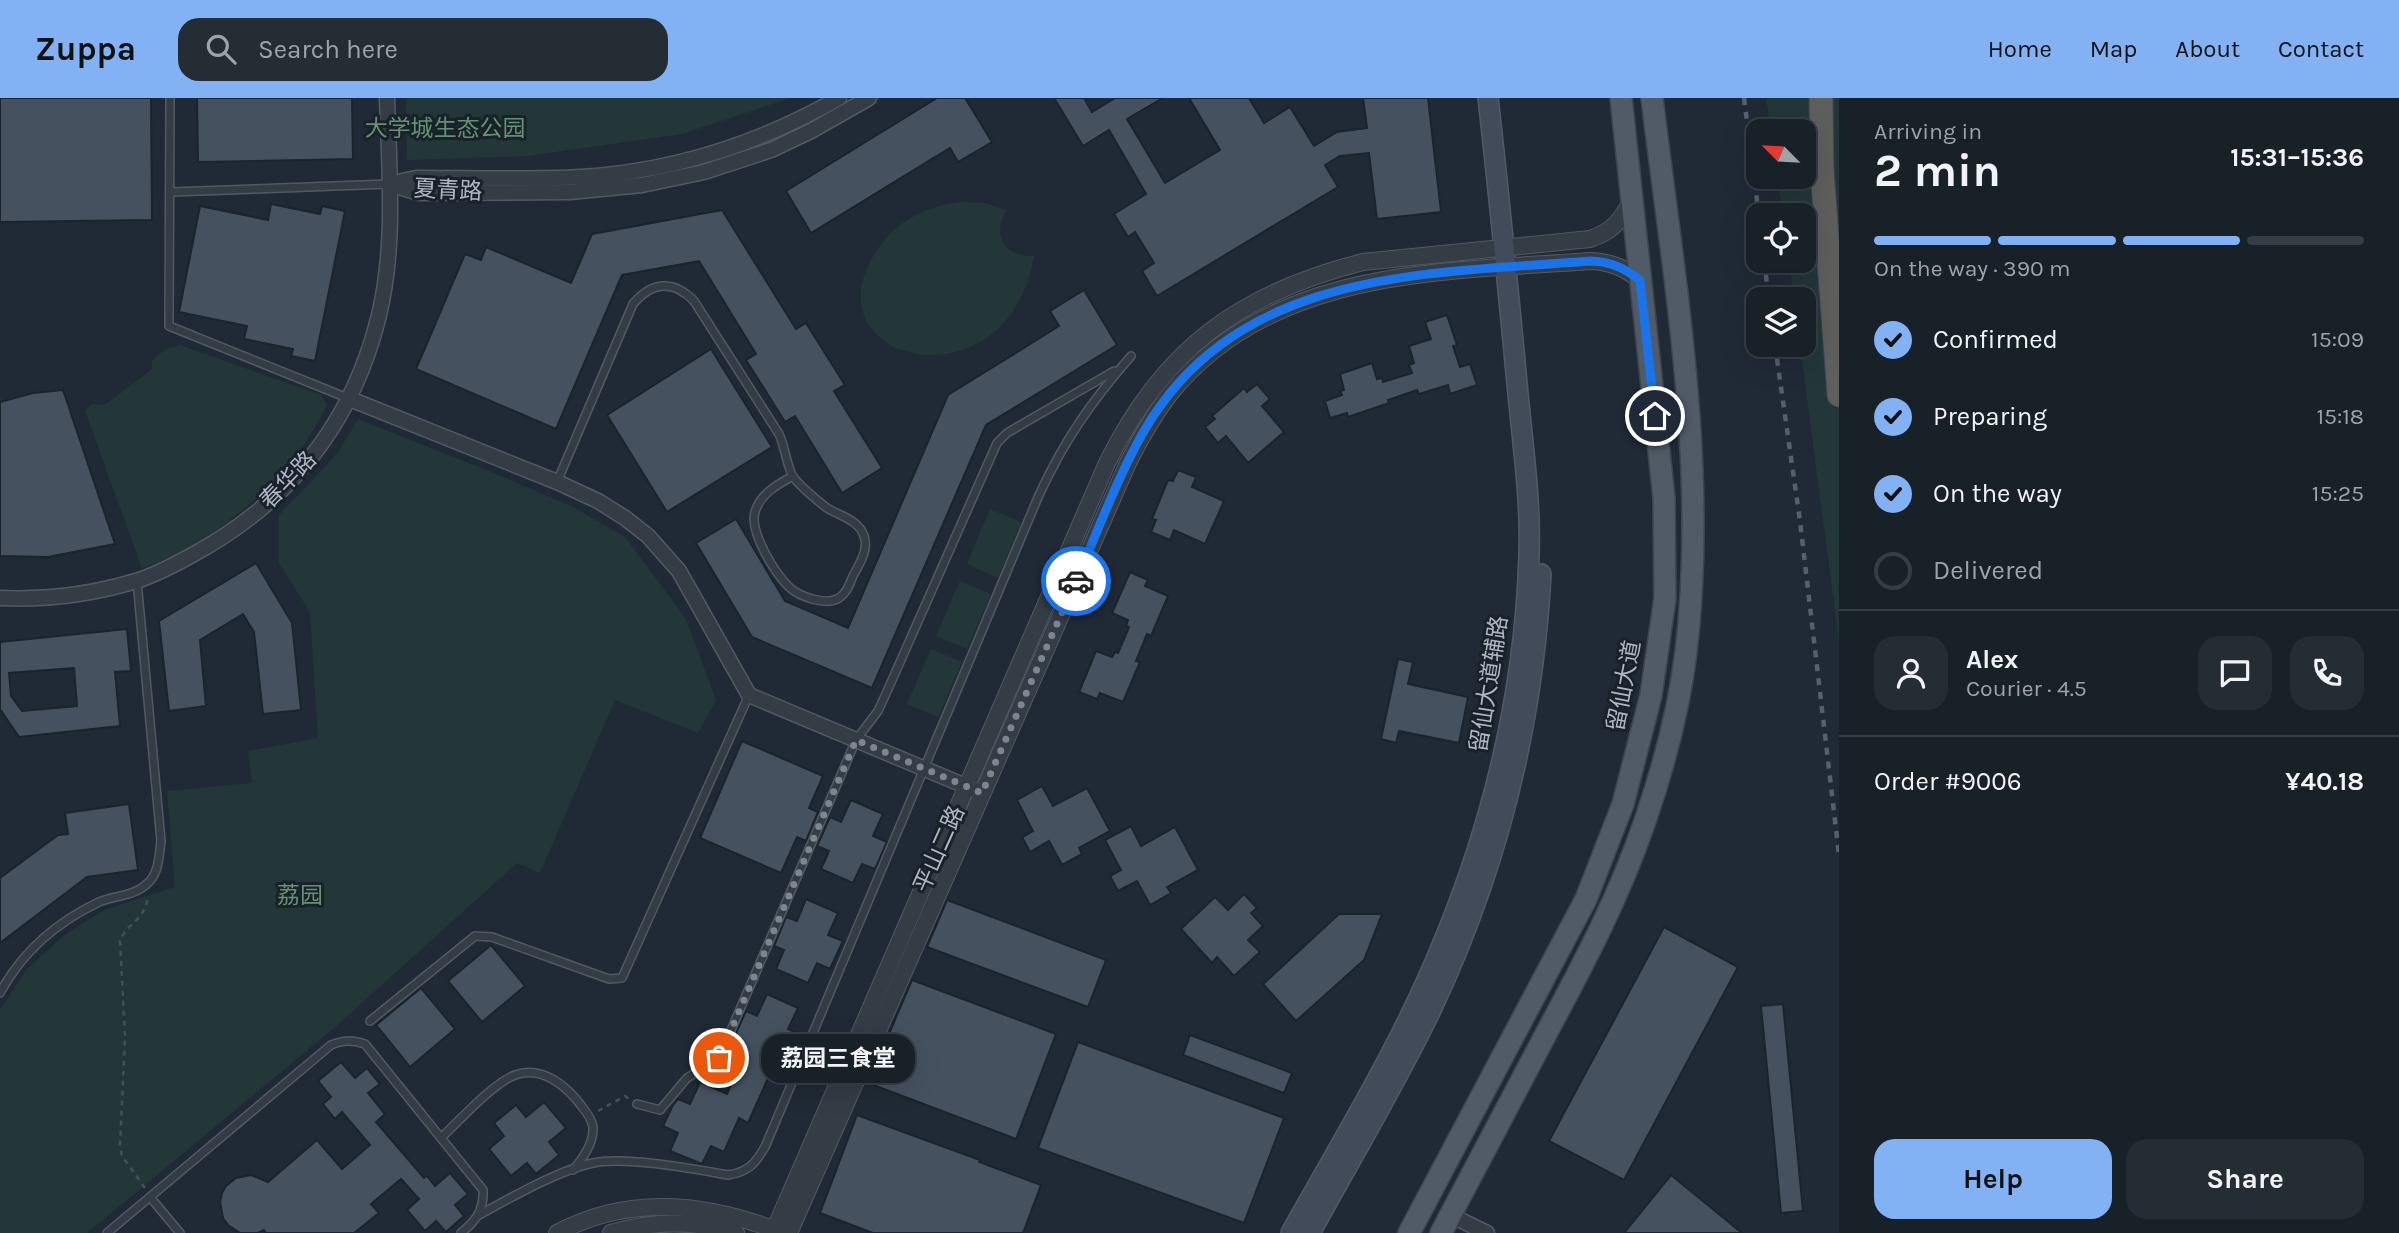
<!DOCTYPE html>
<meta charset="utf-8">
<style>
body{margin:0;font-family:Karla,"Noto Sans SC",sans-serif;background:#252d34;color:#f1f3f6;height:100vh;display:flex;flex-direction:column;font-size:26px;white-space:nowrap}
*{box-sizing:border-box;margin:0}
p{font-size:23px;color:#9fa3a8}
.icon{flex:none;width:38px;height:38px;fill:none;stroke:currentColor;stroke-width:2;stroke-linecap:round;stroke-linejoin:round}
.map{position:relative;flex:1;overflow:hidden}
.drawer{display:flex;flex-direction:column;background:#182028;width:560px}
.drawer>*{flex:none}
.needle{width:46px;rotate:294deg}
.controls{position:absolute;left:1746px;top:21px;display:grid;gap:14px}
.controls a{display:grid;place-items:center;width:70px;height:70px;border-radius:14px;background:#182028;box-shadow:0 7px 28px #0002,0 0 0 2px #363e45;font-size:35px}
.pin{position:absolute;display:grid;place-items:center;width:60px;height:60px;color:#fff;margin:-30px;border:4px solid #fff;border-radius:50%;box-shadow:0 2px 7px #0007}
.courier{position:absolute;display:grid;place-items:center;width:70px;height:70px;margin:-35px;border:5px solid #1a73e8;border-radius:50%;background:#fff;color:#222;box-shadow:0 2px 9px #0007}
.bubble{position:absolute;height:49px;border-radius:21px;background:#182028;box-shadow:0 7px 28px #0002,0 0 0 2px #363e45;font-size:23px;font-weight:700;line-height:49px;text-align:center}
.summary em{font-style:normal;font-weight:700}
.summary div{display:flex;flex-direction:column-reverse}
.summary{display:flex;align-items:center;justify-content:space-between;height:119px;padding:0 35px}
h1{font-size:46px;font-weight:700;line-height:52px}
.bar{display:grid;grid-template-columns:repeat(4,1fr);gap:10px 7px;align-content:center;height:84px;padding:0 35px}
.bar i{height:9px;border-radius:5px;background:#363e45}
.bar .on{background:#82b1f4}
.bar p{grid-column:span 4}
.line{display:flex;align-items:center;gap:18px;padding:0 35px;border-top:2px solid #363e45}
.line div{flex:1}
.round{display:grid;place-items:center;flex:none;width:74px;height:74px;border-radius:21px;background:#252d34}
ol{padding:0 35px;list-style:none}
li{display:flex;align-items:center;gap:21px;height:77px}
li p{margin-inline-start:auto}
li .icon{padding:7px;border-radius:50%;background:#82b1f4;color:#111;stroke-width:4}
li:last-child{color:#9fa3a8}
li i{width:38px;height:38px;border:4px solid #363e45;border-radius:50%}
.action{display:flex;gap:14px;margin-top:auto;padding:14px 35px}
.action a{flex:1;height:80px;border-radius:21px;background:#82b1f4;color:#111;font-size:28px;font-weight:700;line-height:80px;text-align:center}
.action a+a{background:#252d34;color:#f1f3f6}
header{display:flex;align-items:center;gap:42px;box-sizing:border-box;height:98px;padding:0 35px;background:#82b1f4;color:#111}
header strong{font-size:33px}
nav{display:flex;gap:38px;margin-inline-start:auto;font-size:24px}
.search{width:490px;height:63px;background:#252d34;display:flex;align-items:center;gap:18px;box-sizing:border-box;padding:0 24px;border-radius:21px;color:#9fa3a8;font-size:26px}
main{display:flex;flex:1;min-height:0}
.map>svg:first-child{display:block}
.green{fill:#233738}
.building{fill:#465160;stroke:#1b232d;stroke-width:2;fill-rule:evenodd}
.lines{fill:none;stroke-linecap:round;stroke-linejoin:round}
.service-casing{stroke:#515a64;stroke-width:10}
.minor-casing{stroke:#515a64;stroke-width:17}
.tertiary-casing{stroke:#515a64;stroke-width:18}
.secondary-casing{stroke:#515a64;stroke-width:22}
.primary-casing{stroke:#3d4550;stroke-width:24}
.trunk-casing{stroke:#3e4751;stroke-width:25}
.path{stroke:#405254;stroke-width:2.5;stroke-dasharray:5 5;stroke-linecap:butt}
.service{stroke:#343c46;stroke-width:7}
.minor{stroke:#343c46;stroke-width:14}
.tertiary{stroke:#343c46;stroke-width:16}
.secondary{stroke:#424b59;stroke-width:19}
.primary{stroke:#515b67;stroke-width:21}
.trunk{stroke:#5e5e5c;stroke-width:23}
.rail{stroke:#55606e;stroke-width:4.5;stroke-dasharray:7 7;stroke-linecap:butt}
.done{stroke:#7c8692;stroke-width:7;stroke-dasharray:0 12.6}
.route{stroke:#1a73e8;stroke-width:9}
.labels{text-anchor:middle;dominant-baseline:central;stroke-width:6;stroke-linejoin:round;paint-order:stroke}
.park-label{font-size:23px;fill:#66936f;stroke:#19212b}
.street-label{font-size:23px;fill:#aeb7c3;stroke:#19212b}
</style>
<header>
<strong>Zuppa</strong>
<div class="search"><svg class="icon" aria-label="search" viewBox="0 0 24 24"><circle cx="10" cy="10" r="6"/><path d="M15 15l6 6"/></svg>Search here</div>
<nav><a>Home</a><a>Map</a><a>About</a><a>Contact</a></nav>
</header>
<main>
<div class="map">
<svg width="1839" height="1135" viewBox="0 0 1839 1135">
<rect width="100%" height="100%" fill="#202a36"/>
<g class="green">
<path d="M406 0H790L682 36 527 58 407 62Z"/>
<path d="M1766 0H1839V543L1800 247H1804V201H1794L1789 163H1804V117H1783L1778 79H1804V33H1771Z"/>
<path d="M962 104 985 105 1006 112C992 138 1004 159 1034 158 1008 314 802 265 877 152 898 121 927 108 962 104Z"/>
<path d="M180 247 321 297 327 307C295 376 214 447 142 470L85 313 92 306 105 307 152 271V263L164 252Z"/>
<path d="M358 321 489 373 575 410 625 439 686 521 716 602 698 635 615 602 540 775 517 765 334 930 87 1135H0V912L27 871 66 836 104 812 175 789 167 693 252 685 248 653 318 640 310 514 279 465V417L337 356Z"/>
<path d="M990 411 1021 424 998 480 967 466Z"/>
<path d="M960 483 991 496 967 551 936 538Z"/>
<path d="M931 551 962 564 938 619 907 606Z"/>
</g>
<g class="building">
<path d="M0 0H151L152 122 0 124Z"/>
<path d="M197 0H352L353 61 198 64Z"/>
<path d="M937 0H965L992 44 958 64 950 50 811 135 786 93Z"/>
<path d="M1054 0H1084L1092 14 1115 0H1163L1127 21 1165 85 1220 52 1189 0H1249L1264 25 1290 9 1314 48 1337 34 1367 30 1363 0H1428L1441 114 1377 121 1369 55 1340 58 1325 67 1338 89 1157 198 1142 173 1154 165 1135 134 1128 139 1114 116 1146 96 1109 32 1083 48Z"/>
<path d="M271 106 320 116 322 108 345 113 315 263 291 258 293 251 244 241 247 228 179 214 200 108 268 122Z"/>
<path d="M722 112 796 231 806 225 845 287 834 293 882 370 842 395 795 318 785 324 746 262 756 256 699 163 622 177 556 331 416 271 465 156 481 162 486 149 571 185 592 136Z"/>
<path d="M1084 192 1117 247 986 327 872 590 752 539 696 445 736 421 785 503 848 530 948 297 1059 228 1050 213Z"/>
<path d="M1447 217 1457 247 1453 248 1460 269 1470 266 1477 287 1450 296 1448 287 1419 296 1417 292 1388 302 1389 305 1348 319 1347 315 1330 320 1325 303 1342 297 1340 293 1344 292 1340 276 1372 265 1377 281 1382 280 1383 284 1412 275 1409 267 1414 265 1409 248 1431 241 1425 224Z"/>
<path d="M711 251 772 349 667 414 607 317Z"/>
<path d="M1257 286 1270 301 1262 308 1284 334 1248 365 1226 338 1218 345 1205 329 1215 321 1212 318 1244 290 1247 294Z"/>
<path d="M63 292 115 446 48 459 0 458V304L33 295Z"/>
<path d="M1178 372 1196 379 1192 389 1224 403 1205 446 1174 432 1170 442 1151 434 1156 422 1152 421 1168 382 1173 383Z"/>
<path d="M256 465 292 525 301 612 263 616 254 534 243 516 200 542 206 608 169 613 159 523Z"/>
<path d="M1130 474 1148 482 1145 488 1168 498 1151 538 1147 536 1136 563 1140 564 1123 604 1100 595 1097 601 1079 594 1096 553 1112 559 1115 554 1118 555 1129 529 1126 528 1128 522 1112 515Z"/>
<path d="M127 531 131 573 115 574 120 628 19 639 0 611V544ZM74 570 77 608 22 613 11 598 9 575Z"/>
<path d="M1398 561 1413 564 1408 586 1468 599 1459 645 1399 633 1396 645 1381 641Z"/>
<path d="M742 643 823 678 809 710 818 714 806 743 797 739 781 775 700 740Z"/>
<path d="M1042 688 1053 708 1087 690 1110 733 1079 750 1082 756 1062 767 1049 743 1030 754 1022 739 1033 733 1017 702Z"/>
<path d="M851 702 883 716 873 738 887 744 875 771 862 766 853 785 821 771 829 753 817 748 830 719 841 724Z"/>
<path d="M129 706 138 772 87 779 0 845V780L58 737 68 736 65 715Z"/>
<path d="M1131 728 1141 748 1175 729 1198 772 1167 789 1171 795 1150 807 1137 783 1118 793 1110 778 1121 772 1105 742Z"/>
<path d="M1244 796 1257 810 1251 815 1263 828 1248 842 1260 854 1234 878 1217 859 1212 865 1181 831 1215 799 1228 812Z"/>
<path d="M806 801 838 815 828 837 843 843 830 871 817 865 808 885 776 871 784 852 774 848 786 819 797 823Z"/>
<path d="M947 802 1106 862 1088 909 927 849Z"/>
<path d="M1339 816H1382L1364 862 1296 923 1263 886Z"/>
<path d="M1664 829 1738 869 1624 1082 1549 1043Z"/>
<path d="M491 847 525 888 482 924 448 883Z"/>
<path d="M912 882 1056 936 1016 1041 868 985Z"/>
<path d="M421 890 455 931 410 969 376 927Z"/>
<path d="M767 896 798 910 788 931 803 938 791 965 777 960 748 1025 739 1020 724 1054 711 1048 702 1066 670 1053 678 1035 663 1028 673 1007 678 1001 690 1006 700 984 727 996 740 966 737 965 745 947 733 942 746 913 757 918Z"/>
<path d="M1783 906 1803 1113 1781 1115 1761 908Z"/>
<path d="M1190 937 1292 975 1284 995 1183 957Z"/>
<path d="M1078 944 1284 1020 1244 1125 1038 1050Z"/>
<path d="M341 964 355 980 367 970 380 986 368 995 385 1016 376 1024 424 1080 427 1078 435 1088 450 1075 468 1096 455 1107 464 1118 446 1134 436 1123 425 1133 407 1112 419 1101 401 1081 371 1106 379 1115 354 1135H266L264 1132 258 1135H240L228 1127 223 1120 220 1104 222 1095 226 1088 236 1080 251 1077 268 1084 317 1042 342 1071 370 1047 342 1014 335 1021 323 1006 331 999 318 983Z"/>
<path d="M544 1004 566 1030 549 1044 559 1057 536 1076 527 1065 511 1078 489 1051 504 1038 494 1025 516 1007 526 1019Z"/>
<path d="M857 1017 980 1062 979 1064 1041 1087 1023 1135H873L820 1115Z"/>
<path d="M1671 1077 1742 1135H1624Z"/>
</g>
<g class="lines">
<defs>
<g id="service">
<path d="M170 0 169 228 350 301"/>
<path d="M171 94 389 86"/>
<path d="M557 384 633 206C652 183 674 182 694 203L779 336C785 349 786 364 792 377 796 385 819 404 827 410 840 418 859 422 864 438 869 453 859 466 853 478 849 487 847 495 839 500 826 508 800 499 789 489 775 475 749 434 755 414 760 396 778 386 793 378"/>
<path d="M0 895C22 854 57 824 99 804 116 797 134 799 149 784 159 774 159 757 161 743L137 483"/>
<path d="M370 923 475 838 492 839 609 881 622 880 749 597"/>
<path d="M637 1006 660 1012 687 980 719 960 856 642 878 613 889 589 997 345 1007 335 1114 273"/>
<path d="M441 1040C459 1023 493 985 515 977 543 967 568 989 583 1010 587 1015 592 1022 593 1029 594 1045 583 1060 573 1072"/>
<path d="M150 1099 180 1135"/>
<path d="M479 1117C510 1100 559 1072 593 1065 625 1058 694 1071 728 1077 748 1074 755 1066 765 1049L1039 397C1065 341 1091 304 1131 258"/>
<path d="M107 1135 331 947C343 942 352 942 365 946L483 1092C484 1112 476 1123 461 1135"/>
</g>
<g id="minor">
<path d="M389 86 418 95 570 94 642 87 704 74 771 52 811 33 869 0"/>
<path d="M390 86 416 80C471 80 527 82 582 79 673 73 759 46 839 0"/>
<path d="M350 301 557 384 598 403 625 420 648 438 679 473 749 597 975 692"/>
<path d="M0 500C44 502 93 496 136 483 156 477 176 466 194 456 291 403 353 324 379 217 396 147 389 71 387 0"/>
<path d="M1450 1117 1487 1135"/>
</g>
<g id="tertiary">
<path d="M557 1135C630 1096 706 1105 781 1134"/>
<path d="M611 1135C652 1123 694 1122 736 1135"/>
<path d="M773 1135 1107 365C1163 251 1240 195 1363 164L1590 141C1612 134 1622 122 1632 101"/>
<path d="M789 1135 1128 365C1140 341 1153 318 1169 297 1271 169 1444 174 1591 163 1612 164 1624 170 1640 182"/>
</g>
<g id="secondary">
<path d="M1291 1135C1344 1040 1402 946 1443 845 1494 722 1525 590 1529 457 1531 399 1522 342 1517 285 1508 190 1499 95 1488 0"/>
<path d="M1310 1135C1350 1062 1393 990 1429 916 1495 778 1533 629 1541 476"/>
</g>
<g id="primary">
<path d="M1409 1135 1586 801 1623 706 1651 597 1665 500 1664 400 1621 0"/>
<path d="M1441 1135C1476 1068 1512 1001 1547 934 1584 865 1620 797 1645 723 1664 668 1679 611 1686 554 1708 370 1674 182 1652 0"/>
</g>
<path id="trunk" d="M1821 0 1822 72 1839 297"/>
</defs>
<use href="#service" class="service-casing"/>
<use href="#minor" class="minor-casing"/>
<use href="#tertiary" class="tertiary-casing"/>
<use href="#secondary" class="secondary-casing"/>
<use href="#primary" class="primary-casing"/>
<use href="#trunk" class="trunk-casing"/>
<g class="path">
<path d="M598 1013 625 998 629 1001"/>
<path d="M145 1090 122 1058 120 1048 125 938 120 843C129 822 142 826 148 800"/>
</g>
<use href="#service" class="service"/>
<use href="#minor" class="minor"/>
<use href="#tertiary" class="tertiary"/>
<use href="#secondary" class="secondary"/>
<use href="#primary" class="primary"/>
<use href="#trunk" class="trunk"/>
<g class="rail">
<path d="M1744 0 1759 118"/>
<path d="M1764 163 1769 201"/>
<path d="M1775 247 1800 423 1839 757"/>
</g>
</g>
<g class="lines">
<path class="done" d="M719 960 856 642 982 695 1076 483"/>
<path class="route" d="M1076 483C1098 433 1117 380 1144 333 1239 170 1427 176 1591 163 1612 164 1624 170 1640 182L1655 318"/>
</g>
<g class="labels">
<g class="park-label">
<text x="445" y="30">大学城生态公园</text>
<text x="300" y="797">荔园</text>
</g>
<g class="street-label">
<text transform="translate(448 92) rotate(3)">夏青路</text>
<text transform="translate(288 382) rotate(-46)">春华路</text>
<text transform="translate(1489 586) rotate(-81)">留仙大道辅路</text>
<text transform="translate(1624 588) rotate(-79)">留仙大道</text>
<text transform="translate(939 751) rotate(-66)">平山二路</text>
</g>
</g>
</svg>
<div class="controls">
<a><svg class="needle" viewBox="-14 -14 28 28"><path d="M0-13l5 13h-10z" fill="#e53935"/><path d="M0 13l5-13h-10z" fill="#9fa3a8"/></svg></a>
<a><svg class="icon" aria-label="locate" viewBox="0 0 24 24"><circle cx="12" cy="12" r="6"/><path d="M12 2v4M12 18v4M2 12h4M18 12h4"/></svg></a>
<a><svg class="icon" aria-label="layers" viewBox="0 0 24 24"><path d="M12 4l9 5-9 5-9-5zM3 14l9 5 9-5"/></svg></a>
</div>
<div class="pin" style="left:719px;top:960px;background:#ea580c"><svg class="icon" aria-label="bag" viewBox="0 0 24 24"><path d="M5 8h14l-1 12H6zM9 8a3 3 0 0 1 6 0"/></svg></div>
<div class="pin" style="left:1655px;top:318px;background:#1f2937"><svg class="icon" aria-label="home" viewBox="0 0 24 24"><path d="M3 11l9-7 9 7M6 9v11h12V9"/></svg></div>
<div class="courier" style="left:1076px;top:483px"><svg class="icon" aria-label="car" viewBox="0 0 24 24"><path d="M5 17H2v-5l4-1 3-4h7l3 4 3 1v5h-3M9 17h6M6 11h13"/><circle cx="7" cy="17" r="2"/><circle cx="17" cy="17" r="2"/></svg></div>
<div class="bubble" style="left:761px;top:936px;width:154px">荔园三食堂</div>
</div>
<section class="drawer">
<div class="summary"><div><h1>2 min</h1><p>Arriving in</p></div><em>15:31–15:36</em></div>
<div class="bar"><i class="on"></i><i class="on"></i><i class="on"></i><i></i><p>On the way · 390 m</p></div>
<ol>
<li><svg class="icon" aria-label="check" viewBox="0 0 24 24"><path d="M5 12l5 5 9-10"/></svg>Confirmed<p>15:09</p></li>
<li><svg class="icon" aria-label="check" viewBox="0 0 24 24"><path d="M5 12l5 5 9-10"/></svg>Preparing<p>15:18</p></li>
<li><svg class="icon" aria-label="check" viewBox="0 0 24 24"><path d="M5 12l5 5 9-10"/></svg>On the way<p>15:25</p></li>
<li><i></i>Delivered</li>
</ol>
<div class="line" style="height:126px"><a class="round"><svg class="icon" aria-label="person" viewBox="0 0 24 24"><circle cx="12" cy="8" r="4"/><path d="M4 21q1-7 8-7t8 7"/></svg></a><div><b>Alex</b><p>Courier · 4.5</p></div><a class="round"><svg class="icon" aria-label="chat" viewBox="0 0 24 24"><path d="M4 5h16v11H9l-5 4z"/></svg></a><a class="round"><svg class="icon" aria-label="phone" viewBox="0 0 24 24"><path d="M5 4h4l2 5-3 2q2 4 5 5l2-3 5 2v4C11 20 4 13 5 4z"/></svg></a></div>
<div class="line" style="height:91px"><div>Order #9006</div><b>¥40.18</b></div>
<div class="action"><a>Help</a><a>Share</a></div>
</section>
</main>
